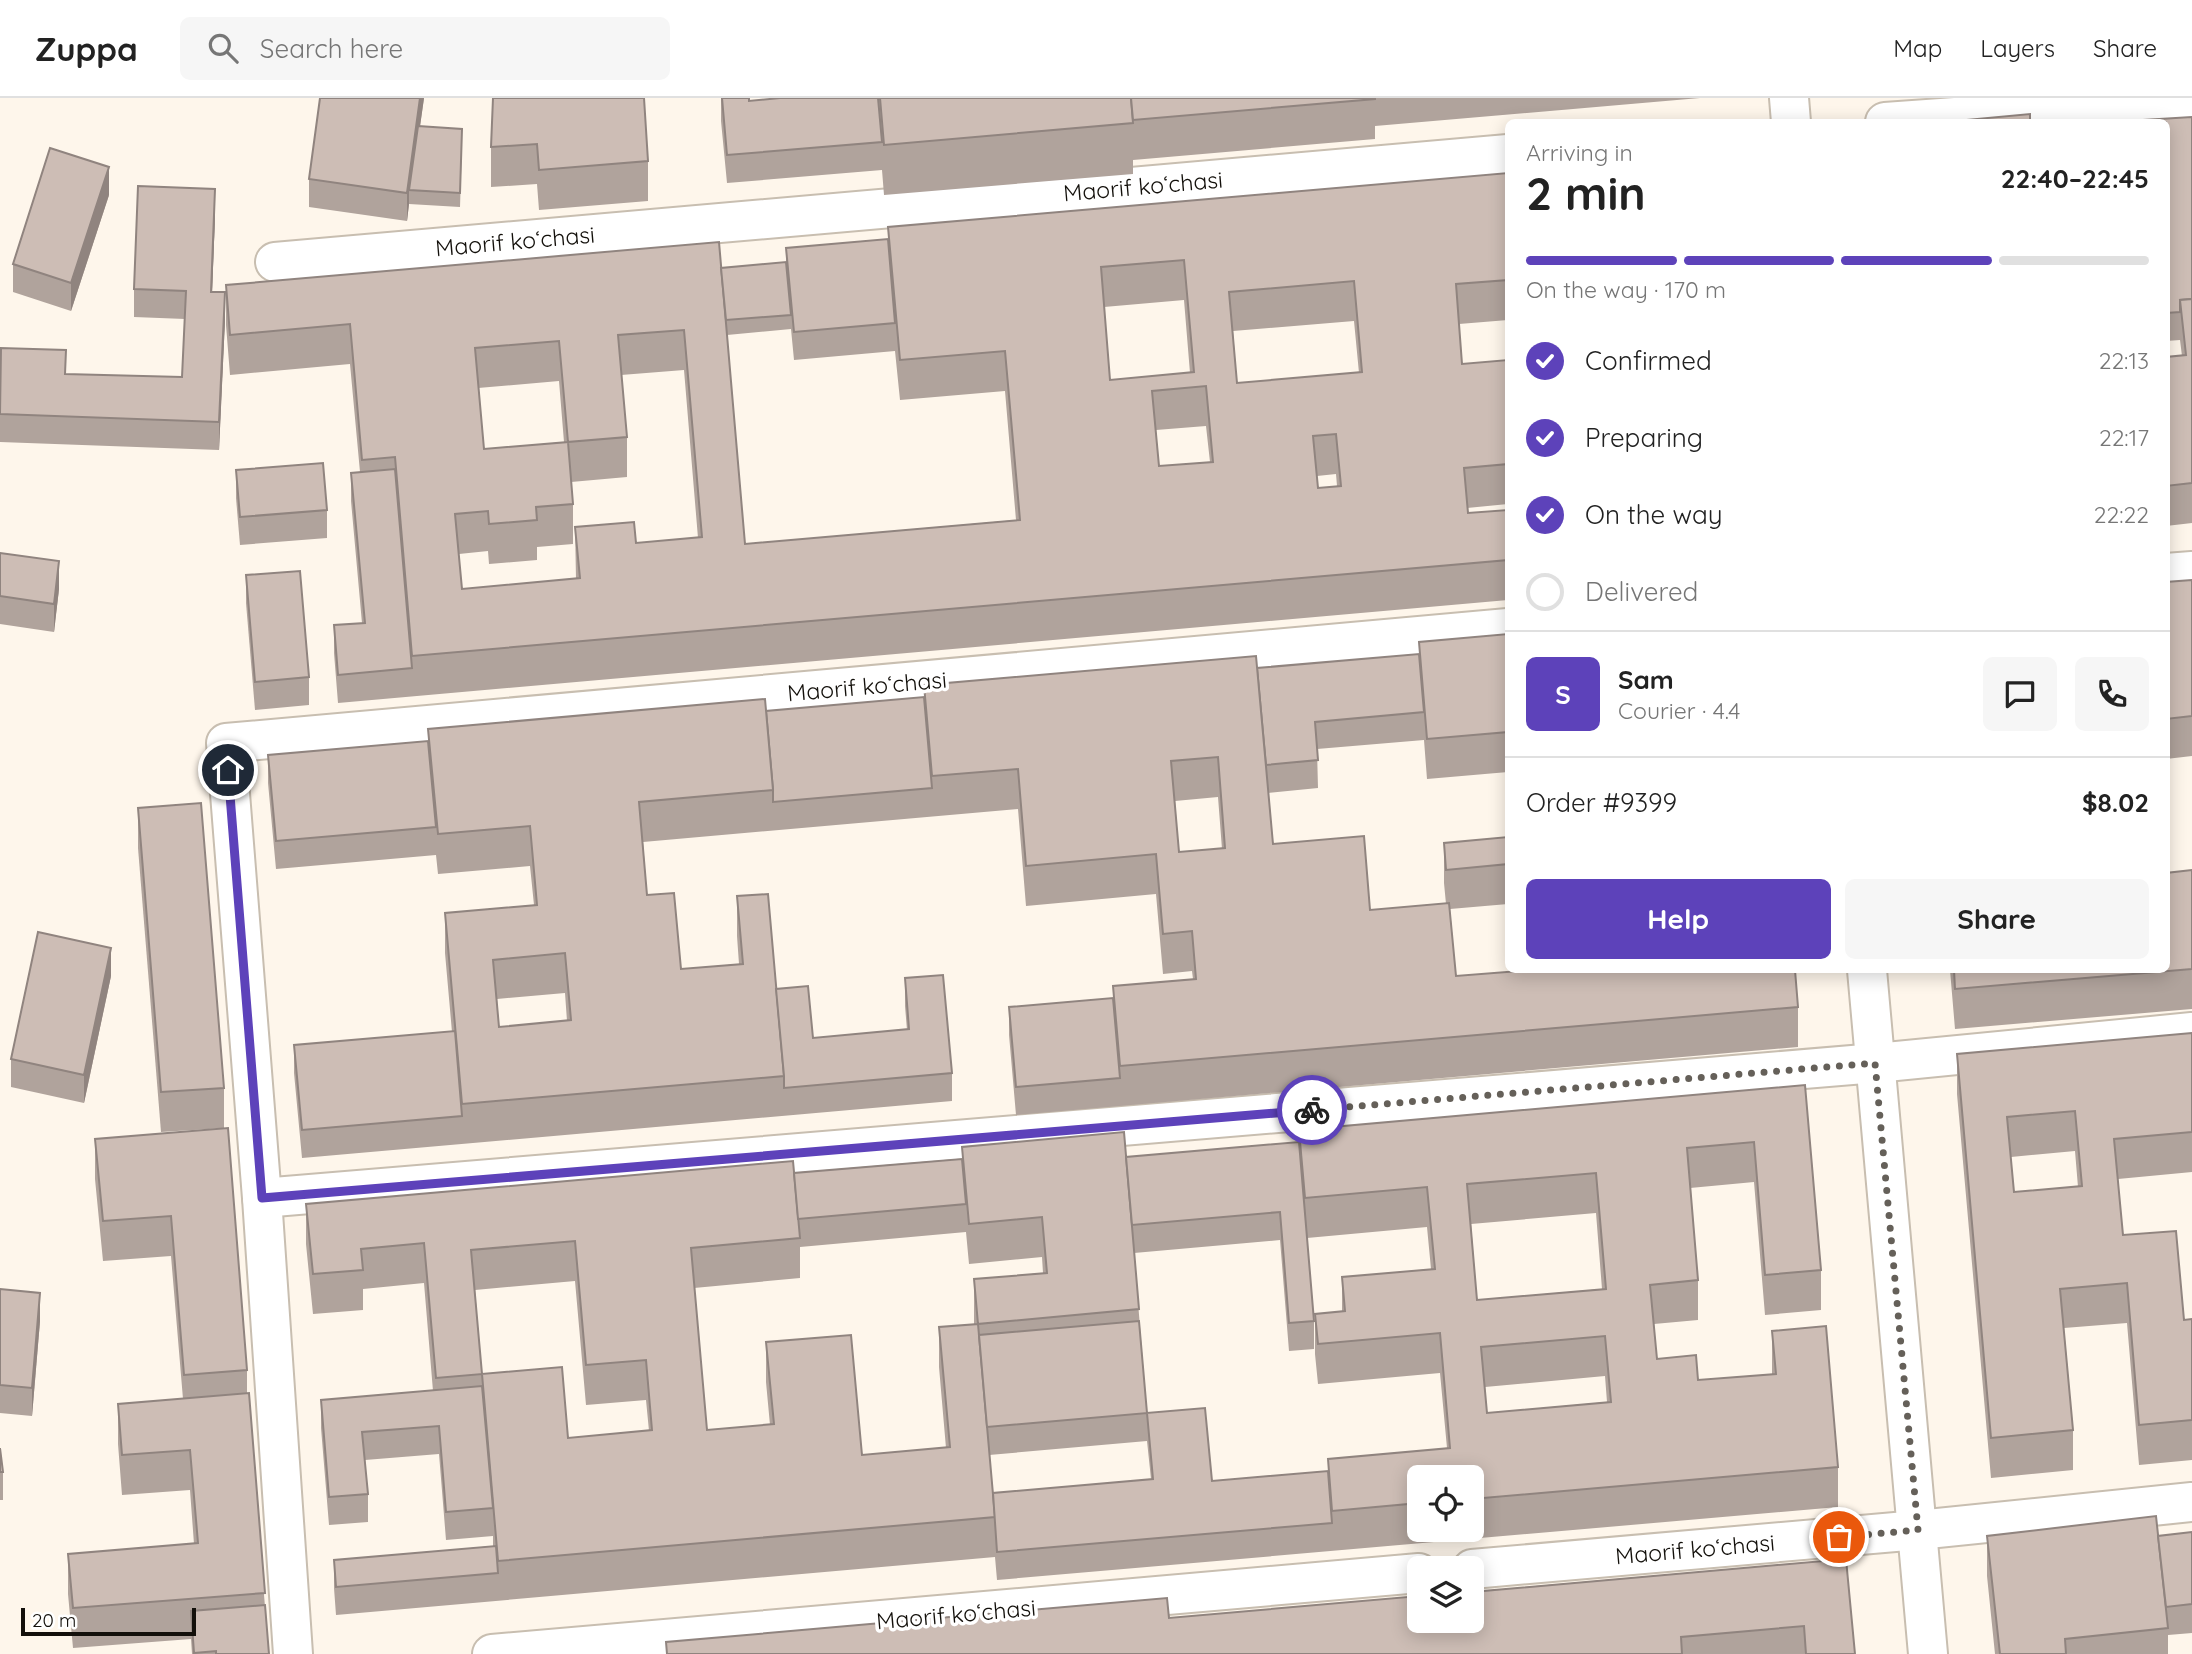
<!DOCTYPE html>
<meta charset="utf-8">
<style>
body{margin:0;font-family:Quicksand,sans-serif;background:#f6f6f6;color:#222;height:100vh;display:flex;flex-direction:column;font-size:26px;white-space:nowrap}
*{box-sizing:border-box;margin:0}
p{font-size:23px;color:#767676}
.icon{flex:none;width:38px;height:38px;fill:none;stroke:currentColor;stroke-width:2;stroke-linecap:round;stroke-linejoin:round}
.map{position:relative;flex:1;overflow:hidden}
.panel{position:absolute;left:1505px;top:21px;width:665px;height:854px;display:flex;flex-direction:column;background:#fff;border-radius:10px;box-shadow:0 4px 18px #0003}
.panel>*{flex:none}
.buttons{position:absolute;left:1407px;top:1367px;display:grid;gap:14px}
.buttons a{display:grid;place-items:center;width:77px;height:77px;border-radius:10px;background:#fff;box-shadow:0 4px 18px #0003;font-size:35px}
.scale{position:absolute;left:21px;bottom:18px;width:175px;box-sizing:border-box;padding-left:7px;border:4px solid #13100b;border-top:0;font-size:19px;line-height:24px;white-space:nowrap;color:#13100b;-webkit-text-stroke:5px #fff;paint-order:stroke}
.pin{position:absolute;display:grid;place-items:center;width:60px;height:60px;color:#fff;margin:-30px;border:4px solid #fff;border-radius:50%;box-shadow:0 2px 7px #0007}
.courier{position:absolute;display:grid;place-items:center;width:70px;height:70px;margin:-35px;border:5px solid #5d42ba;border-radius:50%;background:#fff;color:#222;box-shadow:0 2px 9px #0007}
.head em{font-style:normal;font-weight:700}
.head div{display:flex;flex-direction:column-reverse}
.head{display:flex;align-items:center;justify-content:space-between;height:119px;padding:0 21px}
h1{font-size:46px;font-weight:700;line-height:52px}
.bar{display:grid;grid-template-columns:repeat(4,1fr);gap:10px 7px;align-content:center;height:84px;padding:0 21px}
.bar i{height:9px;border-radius:5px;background:#e0e0e0}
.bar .selected{background:#5d42ba}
.bar p{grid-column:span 4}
.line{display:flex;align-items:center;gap:18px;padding:0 21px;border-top:2px solid #e0e0e0}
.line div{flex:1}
.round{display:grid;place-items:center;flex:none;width:74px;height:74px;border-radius:10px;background:#f6f6f6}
ol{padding:0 21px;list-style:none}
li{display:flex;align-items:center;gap:21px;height:77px}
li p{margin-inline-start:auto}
li .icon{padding:7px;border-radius:50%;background:#5d42ba;color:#fff;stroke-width:4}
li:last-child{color:#767676}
li i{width:38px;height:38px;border:4px solid #e0e0e0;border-radius:50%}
.action{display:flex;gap:14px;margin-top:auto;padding:14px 21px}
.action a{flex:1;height:80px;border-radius:10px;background:#5d42ba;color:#fff;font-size:28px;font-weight:700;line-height:80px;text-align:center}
.action a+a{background:#f6f6f6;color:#222}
header{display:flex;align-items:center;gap:42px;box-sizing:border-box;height:98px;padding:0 35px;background:#fff;border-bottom:2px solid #e0e0e0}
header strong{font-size:33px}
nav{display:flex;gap:38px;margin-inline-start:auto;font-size:24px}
.search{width:490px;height:63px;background:#f6f6f6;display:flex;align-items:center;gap:18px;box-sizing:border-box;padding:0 24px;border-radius:10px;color:#767676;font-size:26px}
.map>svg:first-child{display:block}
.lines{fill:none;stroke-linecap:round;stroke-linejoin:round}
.minor-casing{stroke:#c8beb0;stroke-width:42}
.minor{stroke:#fff;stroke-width:38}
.wall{fill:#b0a39c;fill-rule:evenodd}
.shaded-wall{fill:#90847f}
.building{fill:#cdbdb5;stroke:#90847f;stroke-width:2;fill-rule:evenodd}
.done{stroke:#656059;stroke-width:7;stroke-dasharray:0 12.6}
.route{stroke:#5d42ba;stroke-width:9}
.labels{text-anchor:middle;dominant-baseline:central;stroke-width:7;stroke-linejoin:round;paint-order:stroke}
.street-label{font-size:23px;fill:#13100b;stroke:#fff}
</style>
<header>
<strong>Zuppa</strong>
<div class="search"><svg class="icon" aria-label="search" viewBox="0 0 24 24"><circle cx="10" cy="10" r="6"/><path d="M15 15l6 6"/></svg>Search here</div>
<nav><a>Map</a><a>Layers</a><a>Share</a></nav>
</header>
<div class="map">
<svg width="2192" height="1556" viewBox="0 0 2192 1556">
<rect width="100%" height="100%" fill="#fef6eb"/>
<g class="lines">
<defs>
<g id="minor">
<path d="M1789 0 1791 24"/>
<path d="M1885 24 2192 2"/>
<path d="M275 164 1508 56"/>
<path d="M2166 475 2192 473"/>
<path d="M1867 872 1928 1556"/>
<path d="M262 1100 1876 965 2192 934"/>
<path d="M1472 1471 1918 1432 2192 1404"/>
<path d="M293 1556 262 1100 226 645 1508 530"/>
<path d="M492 1556 1419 1475"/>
</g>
</defs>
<use href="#minor" class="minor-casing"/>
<use href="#minor" class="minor"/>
</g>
<g class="wall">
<path d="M424 0 420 28 462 45 460 109 409 106 407 123 309 109V81Z"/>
<path d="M493 0 648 63V103L539 112 537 86 491 89V49Z"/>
<path d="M721 0 749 3 780 0H1700L1375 28V41L1133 62V76L884 97 882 72 727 85 721 23Z"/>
<path d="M2192 19V425L2166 428V259L2182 258 2180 242 2166 243V24Z"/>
<path d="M1508 75V222L1459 226 1462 266 1508 262V406L1467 410 1468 415 1508 412V502L338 605 334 555V527L362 525 351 403V375L360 374 350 266 230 277 226 227V187L721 170 786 164V150L888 141V129ZM1184 202 1190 275 1110 282 1104 209ZM1354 223 1359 275 1237 285 1233 233ZM791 231 794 262 895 253 900 302 1005 293 1016 422 745 446 727 237ZM684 272 698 440 636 445 575 429 576 481 462 491 459 456 488 453 489 466 537 462V449L573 446V406L571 384 627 379V339L621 277ZM559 283 564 344 484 351 478 290ZM1206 328 1210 364 1159 368 1156 332ZM1336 376 1337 388 1318 390 1317 378Z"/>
<path d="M109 97 71 213 13 194V166Z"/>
<path d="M215 119 212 194 225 222 219 352 0 344V275L66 276 182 279 185 221 134 219V191Z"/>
<path d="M236 372 327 412V440L240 447 236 400Z"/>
<path d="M0 455 59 491 54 534 0 526Z"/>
<path d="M246 477 309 579V607L255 612 246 505Z"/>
<path d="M2192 482V658L2166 661V484Z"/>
<path d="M1508 536V674L1427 681 1424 642 1317 651 1318 690 1268 695 1273 746 1370 812 1446 806 1444 785V745L1508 739V806L1450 811 1456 878 1798 909V949L1016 1017 1009 937V909L1113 900V888L1193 881 1192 873 1163 876 1156 796 1026 808 1018 711 643 744 647 797 681 871 739 866 737 838V798L776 891 813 940 907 932 905 908V880L952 975V1003L302 1060 294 975V947L452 934 445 855V815L534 807 530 768 438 776 436 757 276 771 268 685V657L428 643V631L766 613 924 599V587L1257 570 1419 556V544ZM1218 699 1222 751 1179 754 1175 703ZM565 895 567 923 499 929 497 901Z"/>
<path d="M138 710 224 990V1030L161 1034 138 750Z"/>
<path d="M2192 772V911L1955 931 1950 872H2166Z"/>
<path d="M111 878 84 1005 11 989V961Z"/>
<path d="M2192 935V1074L2118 1081 2123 1137 2184 1222 2192 1221V1362L2139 1367 2127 1225 2064 1230 2073 1332V1372L1991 1380 1957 996V956ZM2075 1053 2078 1089 2014 1094 2011 1059Z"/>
<path d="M1805 987 1821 1172V1212L1765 1217 1754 1084 1690 1090 1698 1182V1222L1654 1226 1657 1261 1698 1282 1772 1276V1233L1838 1369V1409L997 1482 995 1459 336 1517 334 1490V1462L493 1448V1438L446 1442 439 1356 365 1362 368 1396V1424L329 1427 321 1330V1302L433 1293 424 1185 363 1191V1212L313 1216 306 1146V1106L794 1075 962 1061V1049L1126 1059 1299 1044V1032ZM1596 1115 1602 1191 1477 1202 1471 1126ZM1427 1129 1431 1171 1342 1179V1214L1315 1216V1256L1318 1286 1440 1275 1447 1350 1328 1361V1373L1212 1383 1147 1315 1134 1155 1280 1142 1289 1253 1314 1251V1223L1307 1140ZM966 1134 969 1166 1042 1159 1043 1175 974 1181V1226L939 1229V1269L946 1350 862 1357 766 1244V1284L770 1327 707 1332 694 1190 800 1180V1149ZM575 1183 586 1307 646 1302 649 1333 568 1340 482 1276 475 1192ZM1605 1278 1607 1304 1487 1315 1485 1289ZM1147 1343 1151 1381 993 1395 989 1357ZM1419 1379H1472V1432H1419Z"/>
<path d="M228 1030 247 1272V1295L269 1556H192L191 1541 73 1550 68 1496V1456L194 1446 190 1392 122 1397 118 1346V1306L183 1301 171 1158 103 1163 95 1081V1041Z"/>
<path d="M0 1191 40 1223 32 1318 0 1315Z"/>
<path d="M0 1350 3 1374V1402H0Z"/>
<path d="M2192 1434V1535L2168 1537V1556H1995L1987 1478V1438H2158Z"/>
<path d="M1846 1461 1855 1556H666V1544L1169 1520Z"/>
</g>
<g class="shaded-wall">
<path d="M420 0H424L411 92H409V106L407 123V95Z"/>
<path d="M109 69V97L71 213V185Z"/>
<path d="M215 91V119L211 222V194Z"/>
<path d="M225 194V222L219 352V324Z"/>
<path d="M59 463V491L54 534V506Z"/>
<path d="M111 850V878L84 1005V977Z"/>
<path d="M40 1195V1223L32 1318V1290Z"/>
</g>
<g class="building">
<path d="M320 0H420L407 95 309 81Z"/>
<path d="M493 0H644L648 63 539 72 537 46 491 49Z"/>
<path d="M722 0H749V3L780 0H878L882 44 727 57Z"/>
<path d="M880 0H1131L1133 25 884 47Z"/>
<path d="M1131 0H1375V1L1133 22Z"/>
<path d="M2030 16V24H1945Z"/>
<path d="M2192 19V201L2180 202V214L2166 215V24H2110Z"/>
<path d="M418 28 462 31 460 95 409 92Z"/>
<path d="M50 50 109 69 71 185 13 166Z"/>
<path d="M1508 75V182L1456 186 1462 266 1508 262V366L1464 370 1468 415 1508 412V462L412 558 395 359 362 362 350 226 230 237 226 187 719 144 745 446 1020 422 1005 253 900 262 888 129ZM1184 162 1194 274 1110 282 1101 169ZM1354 183 1362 274 1237 285 1229 194ZM684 232 702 439 636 445 634 424 575 429 580 480 462 491 455 416 488 413 489 426 537 422 536 409 573 406 568 344 627 339 618 237ZM559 243 568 344 484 351 475 250ZM1206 288 1213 364 1159 368 1152 293ZM1336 336 1341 388 1318 390 1313 338Z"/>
<path d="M138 88 215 91 211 194H225L219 324 0 316 1 250 66 252 65 276 182 279 186 193 134 191Z"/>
<path d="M888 141 895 225 794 234 786 150Z"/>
<path d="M786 164 791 217 726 222 721 170Z"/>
<path d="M2192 201V385L2166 388V259L2186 257 2180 202Z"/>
<path d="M323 365 327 412 240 419 236 372Z"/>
<path d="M395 371 412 570 338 577 334 527 365 525 351 375Z"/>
<path d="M0 455 59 463 54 506 0 498Z"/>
<path d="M300 473 309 579 255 584 246 477Z"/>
<path d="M2192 482V618L2166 621V484Z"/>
<path d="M1508 536V634L1427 641 1419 544Z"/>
<path d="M1419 556 1424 614 1315 624 1318 662 1266 667 1257 570Z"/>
<path d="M1256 558 1273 746 1364 738 1370 812 1449 805 1456 878 1532 872H1795L1798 909 1120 968 1113 888 1196 881 1192 833 1163 836 1156 756 1026 768 1018 671 932 678 924 587ZM1218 659 1225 750 1179 754 1171 663Z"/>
<path d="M924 599 932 690 773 704V692L766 613Z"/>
<path d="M765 601 773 692 639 704 647 797 674 795 681 871 743 866 737 798 768 796 784 978 462 1006 445 815 537 807 530 728 438 736 428 631ZM565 855 571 922 499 929 493 862Z"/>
<path d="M428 643 436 729 276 743 268 657Z"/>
<path d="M201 705 224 990 161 994 138 710Z"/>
<path d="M1508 739V766L1446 772 1444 745Z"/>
<path d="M2192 772V871L1955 891 1954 872H2166V775Z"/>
<path d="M38 834 111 850 84 977 11 961Z"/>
<path d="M943 877 952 975 784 990V978L776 891 808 888 813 940 909 931 905 880Z"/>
<path d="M1113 900 1120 980 1016 989 1009 909Z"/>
<path d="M455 933 462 1018 302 1032 294 947Z"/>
<path d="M2192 935V1034L2114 1041 2123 1137 2176 1133 2184 1222 2192 1221V1322L2139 1327 2127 1185 2060 1191 2073 1332 1991 1340 1957 956ZM2075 1013 2082 1088 2014 1094 2007 1019Z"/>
<path d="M1805 987 1821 1172 1765 1177 1754 1044 1687 1050 1698 1182 1650 1187 1657 1261 1696 1257 1698 1282 1776 1276 1772 1233 1826 1228 1838 1369 1472 1401V1379H1419V1405L1332 1413 1328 1361 1450 1350 1440 1235 1318 1246 1315 1216 1345 1213 1342 1179 1435 1171 1427 1089 1305 1100 1299 1032ZM1596 1075 1606 1191 1477 1202 1467 1086ZM1605 1238 1611 1304 1487 1315 1481 1249Z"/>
<path d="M228 1030 247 1272 184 1277 171 1118 103 1123 95 1041Z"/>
<path d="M1124 1034 1139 1211 978 1226 995 1419 498 1463 482 1276 436 1280 424 1145 361 1151 363 1172 313 1176 306 1106 793 1063 800 1140 691 1150 707 1332 774 1326 766 1244 851 1237 862 1357 950 1349 939 1229 978 1226 974 1181 1047 1175 1042 1119 969 1126 962 1049ZM575 1143 586 1267 646 1262 652 1332 568 1340 562 1269 482 1276 471 1152Z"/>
<path d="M1299 1044 1314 1223 1289 1225 1280 1114 1132 1127 1126 1059Z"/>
<path d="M962 1061 966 1106 798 1121 794 1075Z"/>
<path d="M0 1191 40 1195 32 1290 0 1287Z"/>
<path d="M1139 1223 1147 1315 1205 1310 1212 1383 1328 1373 1332 1425 997 1454 993 1395 1153 1381 1147 1315 987 1329 979 1237Z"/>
<path d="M482 1288 493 1410 446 1414 439 1328 362 1334 368 1396 329 1399 321 1302Z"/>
<path d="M249 1295 265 1495 73 1510 68 1456 198 1445 190 1352 122 1357 118 1306Z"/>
<path d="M0 1350 3 1374H0Z"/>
<path d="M2156 1418 2168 1530 2065 1541 2066 1556H2000L1987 1438Z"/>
<path d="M2192 1434V1506L2166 1509 2158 1438Z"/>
<path d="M496 1448 498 1475 336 1489 334 1462Z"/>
<path d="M1846 1461 1855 1556H1806L1804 1528 1681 1539 1682 1556H667L666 1544 1167 1500 1169 1520 1419 1498V1522H1472V1494Z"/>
<path d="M265 1507 269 1556H216V1553L194 1555 191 1513Z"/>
</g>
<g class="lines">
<path class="done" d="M1312 1012 1875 965 1918 1432 1839 1439"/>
<path class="route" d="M228 672 262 1100 1312 1012"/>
</g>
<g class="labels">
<g class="street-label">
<text transform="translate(1143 88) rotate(-5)">Maorif koʻchasi</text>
<text transform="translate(515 143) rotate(-5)">Maorif koʻchasi</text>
<text transform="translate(867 588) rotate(-5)">Maorif koʻchasi</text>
<text transform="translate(1695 1451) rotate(-5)">Maorif koʻchasi</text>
<text transform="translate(956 1516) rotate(-5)">Maorif koʻchasi</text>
</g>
</g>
</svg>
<div class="buttons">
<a><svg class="icon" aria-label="locate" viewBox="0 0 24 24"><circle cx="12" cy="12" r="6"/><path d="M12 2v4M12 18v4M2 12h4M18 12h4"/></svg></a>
<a><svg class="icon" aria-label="layers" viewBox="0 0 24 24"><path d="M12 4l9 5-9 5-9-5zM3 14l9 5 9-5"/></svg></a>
</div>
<div class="scale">20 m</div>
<div class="pin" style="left:1839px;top:1439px;background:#ea580c"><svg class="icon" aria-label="bag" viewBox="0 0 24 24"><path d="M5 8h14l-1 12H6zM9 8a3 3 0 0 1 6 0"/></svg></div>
<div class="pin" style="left:228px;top:672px;background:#1f2937"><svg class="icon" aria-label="home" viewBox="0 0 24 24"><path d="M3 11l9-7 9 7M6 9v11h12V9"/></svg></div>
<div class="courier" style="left:1312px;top:1012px"><svg class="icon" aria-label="bike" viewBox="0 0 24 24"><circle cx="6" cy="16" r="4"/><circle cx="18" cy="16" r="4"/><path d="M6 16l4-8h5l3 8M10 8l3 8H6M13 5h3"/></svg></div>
<section class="panel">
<div class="head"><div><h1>2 min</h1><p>Arriving in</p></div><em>22:40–22:45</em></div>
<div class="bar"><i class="selected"></i><i class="selected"></i><i class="selected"></i><i></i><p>On the way · 170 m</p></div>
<ol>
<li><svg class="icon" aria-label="check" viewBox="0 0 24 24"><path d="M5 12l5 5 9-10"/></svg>Confirmed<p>22:13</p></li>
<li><svg class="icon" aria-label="check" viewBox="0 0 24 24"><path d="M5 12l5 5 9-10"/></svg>Preparing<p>22:17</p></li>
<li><svg class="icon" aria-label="check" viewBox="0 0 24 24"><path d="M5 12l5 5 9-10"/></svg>On the way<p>22:22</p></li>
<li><i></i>Delivered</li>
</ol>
<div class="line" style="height:126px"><b class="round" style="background:#5d42ba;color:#fff">S</b><div><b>Sam</b><p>Courier · 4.4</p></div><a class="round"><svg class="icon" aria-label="chat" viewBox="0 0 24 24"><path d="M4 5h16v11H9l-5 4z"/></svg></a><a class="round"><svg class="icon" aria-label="phone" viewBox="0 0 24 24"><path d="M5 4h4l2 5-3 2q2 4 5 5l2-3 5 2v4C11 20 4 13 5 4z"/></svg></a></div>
<div class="line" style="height:91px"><div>Order #9399</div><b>$8.02</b></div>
<div class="action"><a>Help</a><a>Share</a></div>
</section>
</div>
